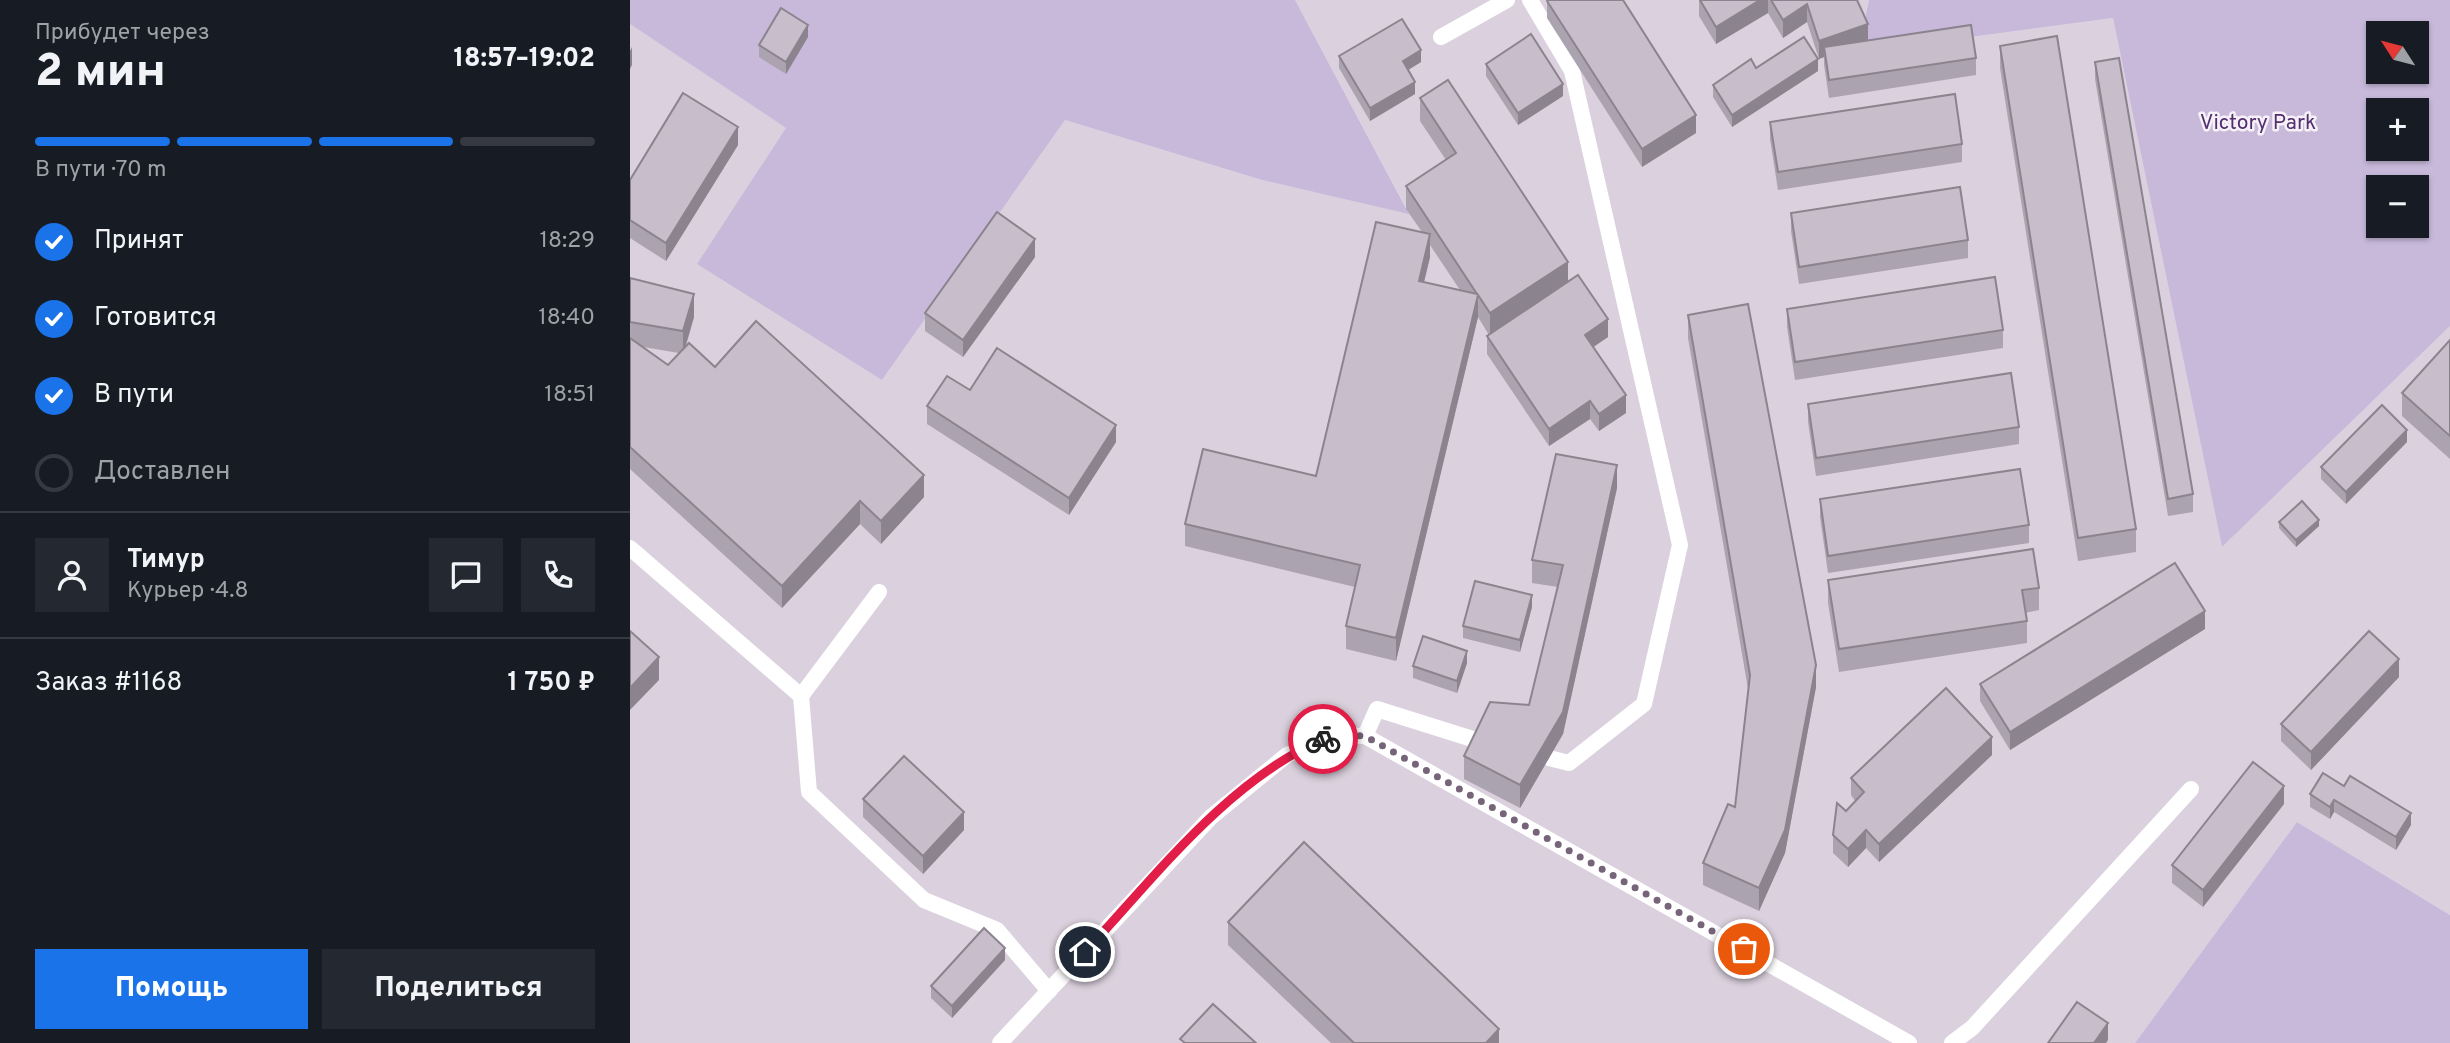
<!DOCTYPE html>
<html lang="ru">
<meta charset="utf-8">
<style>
body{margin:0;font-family:Overpass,sans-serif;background:#242831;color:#f1f3f6;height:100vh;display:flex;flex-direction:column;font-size:26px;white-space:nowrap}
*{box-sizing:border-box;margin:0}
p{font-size:23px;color:#9ea1a6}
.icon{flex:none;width:38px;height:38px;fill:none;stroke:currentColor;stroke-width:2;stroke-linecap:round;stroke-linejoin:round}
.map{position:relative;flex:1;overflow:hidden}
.side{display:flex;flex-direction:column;background:#171b24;width:630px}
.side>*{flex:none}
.needle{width:46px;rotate:306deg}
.controls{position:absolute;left:1736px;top:21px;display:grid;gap:14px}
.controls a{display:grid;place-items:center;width:63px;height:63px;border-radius:0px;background:#171b24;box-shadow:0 2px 5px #0004;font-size:35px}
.pin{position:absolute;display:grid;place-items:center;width:60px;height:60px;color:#fff;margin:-30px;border:4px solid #fff;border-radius:50%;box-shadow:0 2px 7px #0007}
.courier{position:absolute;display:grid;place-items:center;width:70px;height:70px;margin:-35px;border:5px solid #e11d48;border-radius:50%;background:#fff;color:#222;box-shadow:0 2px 9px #0007}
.head em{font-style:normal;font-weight:800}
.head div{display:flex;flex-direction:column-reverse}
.head{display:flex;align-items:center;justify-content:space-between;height:119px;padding:0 35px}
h1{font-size:46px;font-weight:800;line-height:52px}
.bar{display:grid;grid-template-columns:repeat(4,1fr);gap:10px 7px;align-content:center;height:84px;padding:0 35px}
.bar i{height:9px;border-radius:5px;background:#363941}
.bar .on{background:#1a73e8}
.bar p{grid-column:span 4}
.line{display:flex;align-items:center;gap:18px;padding:0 35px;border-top:2px solid #363941}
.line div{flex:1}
.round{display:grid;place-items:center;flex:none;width:74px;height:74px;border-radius:0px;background:#242831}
ol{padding:0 35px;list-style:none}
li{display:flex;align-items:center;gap:21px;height:77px}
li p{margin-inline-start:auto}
li .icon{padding:7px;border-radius:50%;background:#1a73e8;color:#fff;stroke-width:4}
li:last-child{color:#9ea1a6}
li i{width:38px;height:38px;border:4px solid #363941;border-radius:50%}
.primary-button{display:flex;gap:14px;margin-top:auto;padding:14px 35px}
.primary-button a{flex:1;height:80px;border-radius:0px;background:#1a73e8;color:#fff;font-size:28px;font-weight:800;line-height:80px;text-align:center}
.primary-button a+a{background:#242831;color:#f1f3f6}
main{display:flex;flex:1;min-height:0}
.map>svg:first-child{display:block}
.built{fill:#dbd1de}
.green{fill:#c8b9db;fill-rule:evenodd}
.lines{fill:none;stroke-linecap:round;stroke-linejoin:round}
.lane{stroke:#fff;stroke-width:16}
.wall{fill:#aba3af;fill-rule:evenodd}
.shaded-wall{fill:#8b848e}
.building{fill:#c7bdcb;stroke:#8b848e;stroke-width:2}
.done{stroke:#766479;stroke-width:7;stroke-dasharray:0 12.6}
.route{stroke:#e11d48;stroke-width:9}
.labels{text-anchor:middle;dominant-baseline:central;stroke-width:5;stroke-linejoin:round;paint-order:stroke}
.park-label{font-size:21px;fill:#522d70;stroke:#f5f1f7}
</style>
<main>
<section class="side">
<div class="head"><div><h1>2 мин</h1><p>Прибудет через</p></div><em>18:57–19:02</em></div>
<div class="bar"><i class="on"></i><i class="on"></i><i class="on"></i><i></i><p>В пути · 70 m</p></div>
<ol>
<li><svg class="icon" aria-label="check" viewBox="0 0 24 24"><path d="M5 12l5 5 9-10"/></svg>Принят<p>18:29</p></li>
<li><svg class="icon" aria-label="check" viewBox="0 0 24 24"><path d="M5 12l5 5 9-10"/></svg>Готовится<p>18:40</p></li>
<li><svg class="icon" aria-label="check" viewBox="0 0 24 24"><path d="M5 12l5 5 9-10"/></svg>В пути<p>18:51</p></li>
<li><i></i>Доставлен</li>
</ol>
<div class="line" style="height:126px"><a class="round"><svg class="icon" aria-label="person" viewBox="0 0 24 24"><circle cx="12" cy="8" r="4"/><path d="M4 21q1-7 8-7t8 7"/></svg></a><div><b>Тимур</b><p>Курьер · 4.8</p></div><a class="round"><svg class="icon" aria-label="chat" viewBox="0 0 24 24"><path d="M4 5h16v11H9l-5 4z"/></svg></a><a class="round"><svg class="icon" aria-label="phone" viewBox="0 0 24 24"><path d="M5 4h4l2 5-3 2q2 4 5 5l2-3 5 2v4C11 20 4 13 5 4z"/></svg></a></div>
<div class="line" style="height:91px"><div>Заказ #1168</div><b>1 750 ₽</b></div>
<div class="primary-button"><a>Помощь</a><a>Поделиться</a></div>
</section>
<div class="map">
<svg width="1820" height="1043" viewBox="0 0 1820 1043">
<rect width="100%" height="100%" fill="#e8e0eb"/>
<path class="built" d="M665 0H1239L1228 52 1483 18 1592 547 1820 326V915L1667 822 1505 1043H0V24L156 128 252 380 435 120 632 180 779 213Z"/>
<g class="green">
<path d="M0 0H665L779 214 632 180 435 120 252 380 67 264 156 128 0 24Z"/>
<path d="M1239 0H1820V326L1592 547 1483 18 1228 52ZM1748 33H1787V72H1748ZM1748 110H1787V149H1748ZM1748 187H1787V226H1748Z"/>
<path d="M1667 822 1820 915V1043H1505Z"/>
</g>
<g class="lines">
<g class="lane">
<path d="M900 0 942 71 1050 545 1014 704 939 763 919 758"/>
<path d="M811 37 877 0"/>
<path d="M0 548 171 696 249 592"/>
<path d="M171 696 179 792 294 900 367 930 419 991"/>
<path d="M735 736 747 709 852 742"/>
<path d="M370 1043 581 817 657 755 701 735 735 736 1279 1043"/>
<path d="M1322 1043 1342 1028 1561 789"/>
</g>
</g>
<g class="wall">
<path d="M1069 0H1227L1238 40 1346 58V75L1199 98 1194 65V57L1189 59 1177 22 1153 38 1138 13 1086 44 1069 16Z"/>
<path d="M917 1 1066 133 1012 167 917 18Z"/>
<path d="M178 37 156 74 129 57V45Z"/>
<path d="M1370 46 1506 529V552L1448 561 1370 68Z"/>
<path d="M709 56 791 62 778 70 785 94 740 121 709 68Z"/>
<path d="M1465 62 1563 494V512L1538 516 1465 79Z"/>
<path d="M856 64 933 96 888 125 856 76Z"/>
<path d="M1126 68 1188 71 1102 127 1083 97V85Z"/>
<path d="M790 98 938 282 978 337 964 347 996 413 969 431 960 419 919 446 857 354V336L859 335 848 317 766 661 716 649V626L725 587 555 546V524L686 476 792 232 776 209V186L816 160 790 121ZM800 245 830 290 794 282 800 257Z"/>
<path d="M1140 122 1332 144V162L1148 190 1140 139Z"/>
<path d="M108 145 36 261 0 238V180Z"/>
<path d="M1161 213 1338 240V258L1169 284 1161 231Z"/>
<path d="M405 257 333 357 295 331V313Z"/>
<path d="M0 278 64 317 56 346 85 367 294 497 251 544 230 524 152 608 0 469ZM13 347 49 353 38 365Z"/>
<path d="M1157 309 1373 330V348L1165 380 1157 327Z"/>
<path d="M1058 315 1186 687 1155 853 1129 911 1073 885V863L1105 807 1118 689 1058 338Z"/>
<path d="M1820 340V459L1772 416V393Z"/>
<path d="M340 390 486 442 439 515 297 424V406Z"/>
<path d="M1178 404 1389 427V444L1186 476 1178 422Z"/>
<path d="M1777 442 1716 504 1691 479V467Z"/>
<path d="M987 488 933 734 890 808 834 779V756L899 705 928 587 902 583V560Z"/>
<path d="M1190 499 1399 525V543L1198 573 1190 517Z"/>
<path d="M1649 522 1689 526 1666 547 1649 528Z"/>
<path d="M1198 580 1409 588V610L1395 613 1397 621V643L1209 672 1198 603Z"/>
<path d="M902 607 890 652 833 638V626Z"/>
<path d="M1575 629 1380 750 1350 701V684Z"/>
<path d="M837 663 827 693 783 678V666Z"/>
<path d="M1769 677 1681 770 1651 741V724Z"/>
<path d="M1362 755 1249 862 1236 848 1218 867 1203 853V835L1216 811 1225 801 1221 795V778Z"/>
<path d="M1714 786 1781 825 1766 850 1704 812 1700 819 1680 807V794Z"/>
<path d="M233 799 334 830 293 874 233 817Z"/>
<path d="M1654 804 1573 907 1542 883V865Z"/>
<path d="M598 922 869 1043H701L598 945Z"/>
<path d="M375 960 322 1018 301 998V986Z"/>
</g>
<g class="shaded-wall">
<path d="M1130 0H1138V13L1086 44V27Z"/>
<path d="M1177 4V22L1153 38V20Z"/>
<path d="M1238 24V41L1194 47V57L1189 59V41Z"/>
<path d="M178 25V37L156 74V62Z"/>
<path d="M2 47V65L0 69V51Z"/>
<path d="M791 50V62L773 73V61Z"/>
<path d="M1188 59V71L1102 127V115Z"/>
<path d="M785 82V94L740 121V108Z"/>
<path d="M933 84V96L888 125V113Z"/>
<path d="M1066 115V133L1012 167V149Z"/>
<path d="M108 127V145L36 261V243Z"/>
<path d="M800 234V257L789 303V281Z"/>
<path d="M405 239V257L333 357V340Z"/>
<path d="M938 262V284L860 336V313Z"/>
<path d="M64 294V317L53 354V331Z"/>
<path d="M848 295V317L766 661V638Z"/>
<path d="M978 319V337L955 352V335Z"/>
<path d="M996 395V413L969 431V414Z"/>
<path d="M960 401V419L919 446V429Z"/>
<path d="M486 425V442L439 515V498Z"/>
<path d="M1777 430V442L1716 504V492Z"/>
<path d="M987 465V488L933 734 890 808V785Z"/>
<path d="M294 475V497L251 544V521Z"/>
<path d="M230 501V524L152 608V586Z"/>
<path d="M1689 520V526L1666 547V540Z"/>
<path d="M902 595V607L890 652V640Z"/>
<path d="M1575 611V629L1380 750V732Z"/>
<path d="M837 651V663L827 693V681Z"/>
<path d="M29 657V680L0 710V688Z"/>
<path d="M1769 659V677L1681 770V752Z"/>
<path d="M1186 665V687L1155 853 1129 911V888Z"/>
<path d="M1362 737V755L1249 862V844Z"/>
<path d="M1654 786V804L1573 907V890Z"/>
<path d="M1704 800V812L1700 819V807Z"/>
<path d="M334 812V830L293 874V856Z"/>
<path d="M1781 813V825L1766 850V837Z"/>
<path d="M1236 830V848L1218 867V849Z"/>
<path d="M375 948V960L322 1018V1006Z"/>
<path d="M1478 1023V1040L1476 1043H1464Z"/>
<path d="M869 1029V1043H856Z"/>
</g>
<g class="building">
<path d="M918 0H993L1066 115 1012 149 917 1Z"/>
<path d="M1070 0H1130L1086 27Z"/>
<path d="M1141 0H1227L1238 24 1189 41 1177 4 1153 20Z"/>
<path d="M151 8 178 25 156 62 129 45Z"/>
<path d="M772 19 791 50 773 61 785 82 740 108 709 56Z"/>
<path d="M1341 25 1346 58 1199 80 1194 47Z"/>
<path d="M901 34 933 84 888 113 856 64Z"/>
<path d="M1427 36 1506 529 1448 538 1370 46Z"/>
<path d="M1174 37 1188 59 1102 115 1083 85 1121 59 1126 68Z"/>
<path d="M1489 58 1563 494 1538 499 1465 62Z"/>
<path d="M818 80 938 262 860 313 848 295 766 638 716 626 730 565 555 524 573 449 686 476 746 222 800 234 789 281 847 294 776 186 826 153 790 98Z"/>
<path d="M53 93 108 127 36 243 0 220V180Z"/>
<path d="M1325 94 1332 144 1148 172 1140 122Z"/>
<path d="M1330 187 1338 240 1169 267 1161 213Z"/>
<path d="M367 212 405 239 333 340 295 313Z"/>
<path d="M948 275 978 319 955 335 996 395 969 414 960 401 919 429 857 336Z"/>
<path d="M1365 277 1373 330 1165 362 1157 309Z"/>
<path d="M0 278 64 294 53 331 0 322Z"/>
<path d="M1118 304 1186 665 1155 830 1129 888 1073 863 1098 804 1105 807 1120 675 1058 315Z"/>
<path d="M126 321 294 475 251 521 230 501 152 586 0 447V338L38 365 59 343 85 367Z"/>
<path d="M1820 340V436L1772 393Z"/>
<path d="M367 348 486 425 439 498 297 406 317 376 340 390Z"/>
<path d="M1381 373 1389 427 1186 458 1178 404Z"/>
<path d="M1752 405 1777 430 1716 492 1691 467Z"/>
<path d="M926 454 987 465 933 712 890 785 834 756 860 702 899 705 933 565 902 560Z"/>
<path d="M1390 469 1399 525 1198 556 1190 499Z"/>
<path d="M1672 501 1689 520 1666 540 1649 522Z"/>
<path d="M1403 549 1409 588 1392 590 1397 621 1209 649 1198 580Z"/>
<path d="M1545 563 1575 611 1380 732 1350 684Z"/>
<path d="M845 581 902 595 890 640 833 626Z"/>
<path d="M0 631 29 657 0 688Z"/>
<path d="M1739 631 1769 659 1681 752 1651 724Z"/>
<path d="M793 636 837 651 827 681 783 666Z"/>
<path d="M1316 688 1362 737 1249 844 1236 830 1218 849 1203 835 1207 803 1216 811 1234 792 1221 778Z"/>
<path d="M274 756 334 812 293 856 233 799Z"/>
<path d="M1623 762 1654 786 1573 890 1542 865Z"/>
<path d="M1693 773 1714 786 1720 776 1781 813 1766 837 1704 800 1700 807 1680 794Z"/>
<path d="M674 842 869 1029 856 1043H724L598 922Z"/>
<path d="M354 928 375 948 322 1006 301 986Z"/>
<path d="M1447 1002 1478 1023 1464 1043H1418Z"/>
<path d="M583 1004 626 1043H555L550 1039Z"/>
</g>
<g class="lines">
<path class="done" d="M693 739 701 735 735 736 1114 949"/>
<path class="route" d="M455 952C526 876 596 782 693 739"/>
</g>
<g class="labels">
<g class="park-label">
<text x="1628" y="123">Victory Park</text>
</g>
</g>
</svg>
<div class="controls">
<a><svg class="needle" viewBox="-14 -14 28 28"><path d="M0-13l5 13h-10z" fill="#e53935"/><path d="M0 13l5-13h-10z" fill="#9ea1a6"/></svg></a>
<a>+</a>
<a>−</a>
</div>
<div class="pin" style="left:1114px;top:949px;background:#ea580c"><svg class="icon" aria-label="bag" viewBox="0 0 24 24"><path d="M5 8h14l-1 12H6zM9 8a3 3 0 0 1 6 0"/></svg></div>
<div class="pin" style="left:455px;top:952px;background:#1f2937"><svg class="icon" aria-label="home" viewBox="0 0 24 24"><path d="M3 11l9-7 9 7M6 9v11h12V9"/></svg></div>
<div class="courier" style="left:693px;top:739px"><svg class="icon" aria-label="bike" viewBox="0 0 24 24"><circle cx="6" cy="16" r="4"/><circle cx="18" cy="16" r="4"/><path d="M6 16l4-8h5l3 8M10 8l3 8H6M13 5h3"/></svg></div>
</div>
</main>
